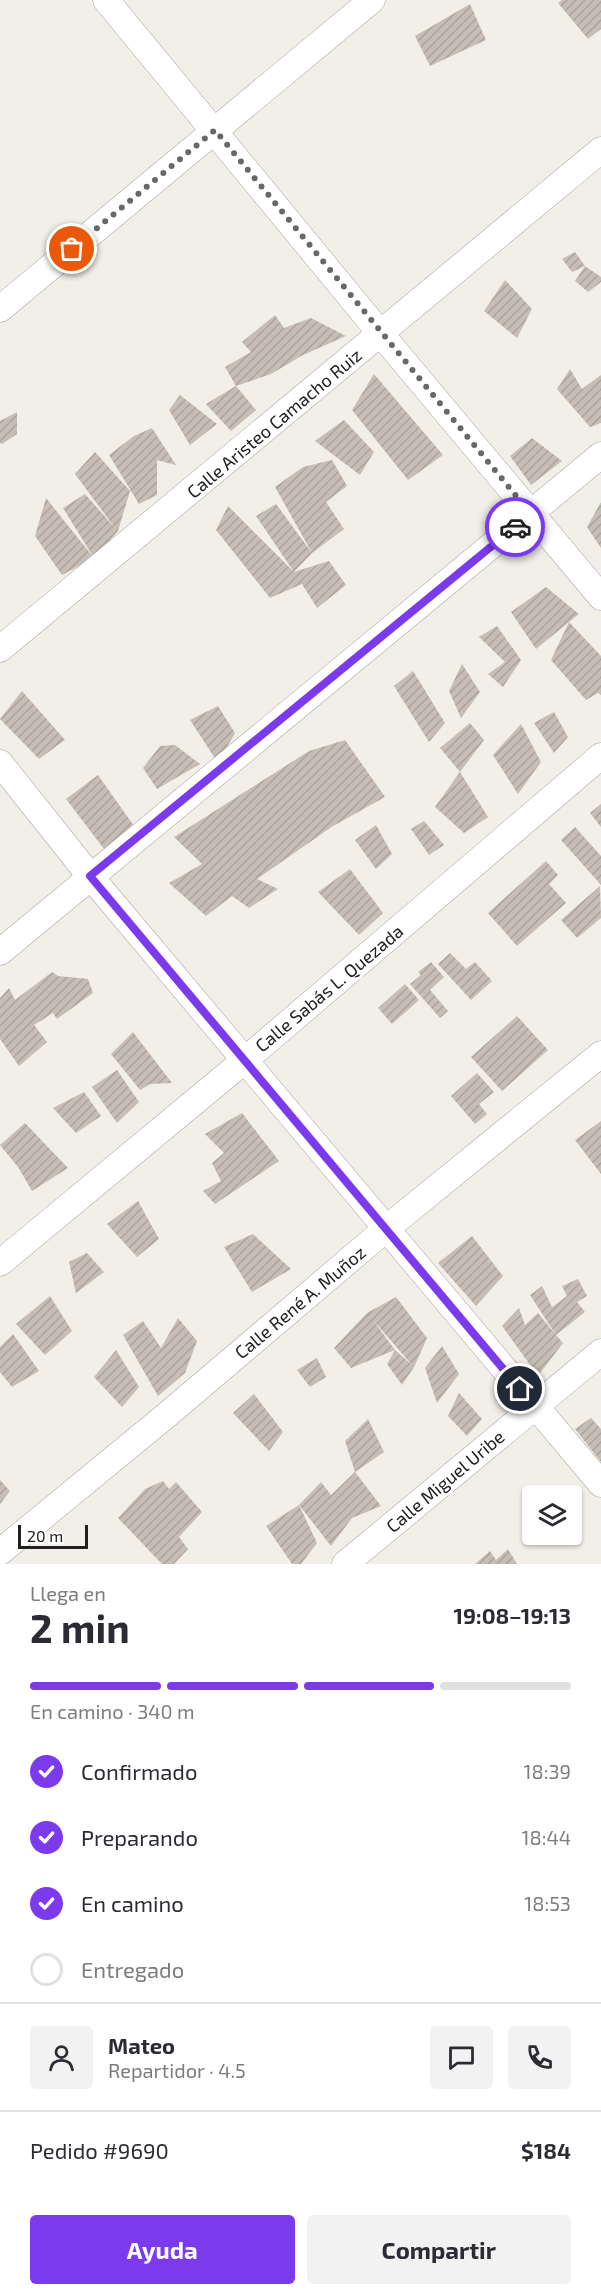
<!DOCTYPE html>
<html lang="es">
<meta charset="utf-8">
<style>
body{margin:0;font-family:"Exo 2",sans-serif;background:#f2f2f3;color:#2b2b33;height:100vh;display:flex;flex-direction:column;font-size:22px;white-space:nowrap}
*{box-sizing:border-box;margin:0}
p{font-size:20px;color:#7c7c81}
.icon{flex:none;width:33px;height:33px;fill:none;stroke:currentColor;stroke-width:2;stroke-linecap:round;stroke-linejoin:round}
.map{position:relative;height:1564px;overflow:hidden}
.sheet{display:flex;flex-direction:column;background:#fff;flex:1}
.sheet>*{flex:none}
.buttons{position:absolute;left:522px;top:1485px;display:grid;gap:12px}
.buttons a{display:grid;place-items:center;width:60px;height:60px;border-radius:6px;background:#fff;box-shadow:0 2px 4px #0004;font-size:30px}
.scale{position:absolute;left:18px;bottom:15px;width:70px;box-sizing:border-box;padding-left:6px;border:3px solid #202020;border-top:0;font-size:16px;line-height:21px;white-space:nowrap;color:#202020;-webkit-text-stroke:4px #fff;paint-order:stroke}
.pin{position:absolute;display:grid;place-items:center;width:51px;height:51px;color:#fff;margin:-26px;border:3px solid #fff;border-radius:50%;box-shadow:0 2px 6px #0007}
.courier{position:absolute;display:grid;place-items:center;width:60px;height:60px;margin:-30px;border:4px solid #7c3aed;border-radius:50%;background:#fff;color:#222;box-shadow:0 2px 8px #0007}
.overview em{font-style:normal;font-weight:700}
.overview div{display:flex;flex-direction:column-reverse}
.overview{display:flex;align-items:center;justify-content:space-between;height:102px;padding:0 30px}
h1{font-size:39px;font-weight:700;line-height:45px}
.bar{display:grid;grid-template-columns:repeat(4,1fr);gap:9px 6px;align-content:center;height:72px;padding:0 30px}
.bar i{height:8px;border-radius:4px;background:#e1e1e2}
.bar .on{background:#7c3aed}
.bar p{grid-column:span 4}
.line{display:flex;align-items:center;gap:15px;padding:0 30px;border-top:2px solid #e1e1e2}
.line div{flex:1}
.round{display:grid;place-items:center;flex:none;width:63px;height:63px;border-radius:6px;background:#f2f2f3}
ol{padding:0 30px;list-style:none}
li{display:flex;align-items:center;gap:18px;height:66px}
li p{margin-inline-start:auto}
li .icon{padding:6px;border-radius:50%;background:#7c3aed;color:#fff;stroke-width:4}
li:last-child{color:#7c7c81}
li i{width:33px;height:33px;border:3px solid #e1e1e2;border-radius:50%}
.cta{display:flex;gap:12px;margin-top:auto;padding:12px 30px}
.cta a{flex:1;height:69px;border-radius:6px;background:#7c3aed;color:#fff;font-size:24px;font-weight:700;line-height:69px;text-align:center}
.cta a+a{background:#f2f2f3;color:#2b2b33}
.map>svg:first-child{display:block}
.building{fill:url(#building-hatch)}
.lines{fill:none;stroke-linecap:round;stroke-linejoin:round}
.minor-casing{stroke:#a7a7a7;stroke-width:27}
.minor{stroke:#fff;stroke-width:26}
.done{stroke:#696866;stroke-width:6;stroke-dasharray:0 10.8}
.route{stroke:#7c3aed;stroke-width:8}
.labels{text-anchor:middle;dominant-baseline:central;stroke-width:6;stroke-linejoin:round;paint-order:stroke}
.street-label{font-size:18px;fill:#202020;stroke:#fff}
</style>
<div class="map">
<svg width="601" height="1564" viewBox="0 0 601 1564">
<defs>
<pattern id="building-hatch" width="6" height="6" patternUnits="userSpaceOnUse" patternTransform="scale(1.5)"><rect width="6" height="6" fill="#c6beb5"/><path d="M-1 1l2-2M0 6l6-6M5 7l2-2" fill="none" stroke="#aaa39b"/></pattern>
</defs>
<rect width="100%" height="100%" fill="#f1efe7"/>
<g class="building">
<path d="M562 0H601V29L588 39 558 3Z"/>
<path d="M470 4 486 40 430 66 415 36Z"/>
<path d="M575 252 585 266 572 272 562 259Z"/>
<path d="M585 266 601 277V282L588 292 575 281Z"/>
<path d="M505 280 532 309 517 338 484 311Z"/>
<path d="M275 315 284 328 311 318 346 336 303 355 271 374 236 386 225 367 251 352 242 342Z"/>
<path d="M570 369 582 389 601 375V423L590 427 557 389Z"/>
<path d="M374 374 443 455 408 480 352 410Z"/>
<path d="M236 386 256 410 231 431 206 404Z"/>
<path d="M180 395 217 424 190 445 169 410Z"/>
<path d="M17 412V434L2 444 0 443V421Z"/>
<path d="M344 420 374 452 360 475 315 441Z"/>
<path d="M152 428 176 465 157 460V495L139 504 109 455 134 436Z"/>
<path d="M532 438 562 461 531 485 510 456Z"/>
<path d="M95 452 130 491 118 531 94 558 63 508 85 494 115 528 75 474Z"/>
<path d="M332 460 347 486 326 502 344 529 312 553 294 572 329 561 346 585 317 608 302 584 270 598 216 530 228 506 294 572 256 516 276 504 312 553 275 487 303 467Z"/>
<path d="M46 498 94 558 62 575 35 536Z"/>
<path d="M601 502V548L587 527Z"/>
<path d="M546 587 579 614 569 622 601 656V695L598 693 586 700 551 660 569 622 536 649 511 612Z"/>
<path d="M497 626 521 660 503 687 488 674 505 662 479 637Z"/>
<path d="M462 664 480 692 461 718 449 691Z"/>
<path d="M413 671 445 723 429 742 394 686Z"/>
<path d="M22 691 65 740 39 759 0 719Z"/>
<path d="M218 706 235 733 218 763 190 720Z"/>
<path d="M554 712 568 737 554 753 534 723Z"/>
<path d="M470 723 484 740 460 772 440 748Z"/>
<path d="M521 724 541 762 518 794 493 755Z"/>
<path d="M345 740 385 797 333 826 257 879 278 889 249 908 232 896 206 916 169 883 202 864 174 837 309 751Z"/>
<path d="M175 745 200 764 157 789 143 768 160 746Z"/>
<path d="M460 772 488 817 464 833 435 807Z"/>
<path d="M98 775 134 826 104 849 66 799Z"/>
<path d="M601 804V827L590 813Z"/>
<path d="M424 821 444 845 429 855 411 829Z"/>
<path d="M376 825 392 854 376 869 355 840Z"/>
<path d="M575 827 601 856V885L561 840Z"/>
<path d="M546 861 558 875 549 884 566 903 517 946 488 913Z"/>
<path d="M350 869 383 913 359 935 318 892Z"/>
<path d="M600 886 601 918 577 938 561 920Z"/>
<path d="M450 953 466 969 475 962 492 981 471 1000 438 964Z"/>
<path d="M431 962 444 977 430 990 448 1011 440 1018 410 984 421 975 418 972Z"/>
<path d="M52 972 58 976 88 979 93 993 57 1019 53 1013 34 1025 47 1042 19 1066 0 1039V998L9 988 15 1000Z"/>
<path d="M405 984 419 1000 392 1024 378 1008Z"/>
<path d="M517 1016 548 1050 502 1091 471 1057Z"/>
<path d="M133 1032 172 1083 150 1084 140 1090 111 1054Z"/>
<path d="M117 1070 139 1102 117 1123 92 1087Z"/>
<path d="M477 1073 494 1092 479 1104 487 1114 475 1124 451 1096Z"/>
<path d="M84 1092 101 1116 76 1133 53 1108Z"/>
<path d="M242 1113 279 1161 215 1204 203 1191 221 1181 212 1163 224 1153 205 1134Z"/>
<path d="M601 1121V1174L575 1140Z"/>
<path d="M25 1123 68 1168 32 1191 18 1167 0 1145Z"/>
<path d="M138 1201 159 1239 137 1257 107 1224Z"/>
<path d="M253 1234 291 1269 252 1292 224 1247Z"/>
<path d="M472 1236 503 1276 476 1306 438 1263Z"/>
<path d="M87 1253 104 1272 76 1293 69 1262Z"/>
<path d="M578 1279 587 1296 577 1302 585 1312 556 1335 563 1343 538 1376 502 1326 519 1308 525 1325 538 1313 556 1335 530 1295 542 1286 552 1307 567 1296 562 1286Z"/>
<path d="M50 1296 72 1331 45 1355 16 1324Z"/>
<path d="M396 1297 427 1338 414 1367 402 1385 387 1364 395 1350 412 1365 373 1320 395 1350 351 1368 334 1348 367 1313Z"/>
<path d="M178 1318 197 1341 185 1373 158 1396 123 1335 143 1321 161 1348Z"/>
<path d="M13 1334 39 1371 12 1387 0 1372V1347Z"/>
<path d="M442 1346 459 1374 437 1403 425 1368Z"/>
<path d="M116 1350 139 1387 122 1407 94 1377Z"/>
<path d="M317 1358 326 1377 310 1387 297 1370Z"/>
<path d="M459 1393 482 1419 467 1436 448 1416Z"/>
<path d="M254 1394 283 1432 269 1451 233 1413Z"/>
<path d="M591 1418 601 1429V1462L575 1429Z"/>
<path d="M368 1419 384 1452 355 1472 345 1441Z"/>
<path d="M355 1472 381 1506 352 1518 331 1546 299 1505 317 1543 301 1564H292L266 1526 299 1505 321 1482 331 1495Z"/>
<path d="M0 1480 10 1491 0 1504Z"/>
<path d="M163 1481 169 1489 176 1482 202 1512 179 1537 188 1549 174 1564H162L118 1518 145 1489Z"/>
<path d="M508 1549 517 1564H475L490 1551 496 1560Z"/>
</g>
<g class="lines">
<defs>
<g id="minor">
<path d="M106 0 381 334 601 597"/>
<path d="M0 309 372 0"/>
<path d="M0 649 601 150"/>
<path d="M0 763 90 876 601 1484"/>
<path d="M0 952 601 455"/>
<path d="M0 1263 245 1060 601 756"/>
<path d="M0 1552 168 1414 387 1228 601 1054"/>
<path d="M345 1564 601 1352"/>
</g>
</defs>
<use href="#minor" class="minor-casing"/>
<use href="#minor" class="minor"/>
</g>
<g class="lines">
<path class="done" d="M72 249 215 130 531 514 515 527"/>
<path class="route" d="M515 527 90 876 520 1389"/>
</g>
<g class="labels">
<g class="street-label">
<text transform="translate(274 423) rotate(-40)">Calle Aristeo Camacho Ruiz</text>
<text transform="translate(329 988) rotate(-40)">Calle Sabás L. Quezada</text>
<text transform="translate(300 1302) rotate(-40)">Calle René A. Muñoz</text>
<text transform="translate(445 1481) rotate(-40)">Calle Miguel Uribe</text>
</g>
</g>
</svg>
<div class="buttons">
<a><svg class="icon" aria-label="layers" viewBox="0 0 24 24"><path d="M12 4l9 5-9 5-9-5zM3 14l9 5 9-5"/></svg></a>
</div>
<div class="scale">20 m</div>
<div class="pin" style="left:72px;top:249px;background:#ea580c"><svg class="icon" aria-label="bag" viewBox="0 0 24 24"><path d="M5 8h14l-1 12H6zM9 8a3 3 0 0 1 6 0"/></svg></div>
<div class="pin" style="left:520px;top:1389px;background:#1f2937"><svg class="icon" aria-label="home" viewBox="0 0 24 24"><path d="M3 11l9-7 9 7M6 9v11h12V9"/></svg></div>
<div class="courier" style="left:515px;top:527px"><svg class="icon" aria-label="car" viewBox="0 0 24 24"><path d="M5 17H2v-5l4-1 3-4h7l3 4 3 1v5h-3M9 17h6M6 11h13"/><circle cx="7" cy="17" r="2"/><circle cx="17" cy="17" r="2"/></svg></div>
</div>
<section class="sheet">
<div class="overview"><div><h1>2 min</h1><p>Llega en</p></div><em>19:08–19:13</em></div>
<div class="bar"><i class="on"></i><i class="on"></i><i class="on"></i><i></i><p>En camino · 340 m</p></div>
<ol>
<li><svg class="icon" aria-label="check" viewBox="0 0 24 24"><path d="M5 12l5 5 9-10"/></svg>Confirmado<p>18:39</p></li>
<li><svg class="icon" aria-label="check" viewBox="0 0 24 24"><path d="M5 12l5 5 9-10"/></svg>Preparando<p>18:44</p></li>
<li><svg class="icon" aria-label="check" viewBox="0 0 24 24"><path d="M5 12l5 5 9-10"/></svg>En camino<p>18:53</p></li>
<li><i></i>Entregado</li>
</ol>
<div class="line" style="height:108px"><a class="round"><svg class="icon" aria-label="person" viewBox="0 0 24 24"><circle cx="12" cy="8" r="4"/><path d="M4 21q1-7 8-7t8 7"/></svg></a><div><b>Mateo</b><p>Repartidor · 4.5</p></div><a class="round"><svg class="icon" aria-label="chat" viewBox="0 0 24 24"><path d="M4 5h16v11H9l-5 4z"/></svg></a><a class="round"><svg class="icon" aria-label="phone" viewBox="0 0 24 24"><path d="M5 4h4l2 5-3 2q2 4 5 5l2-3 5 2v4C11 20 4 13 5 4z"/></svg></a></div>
<div class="line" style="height:78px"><div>Pedido #9690</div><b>$184</b></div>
<div class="cta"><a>Ayuda</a><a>Compartir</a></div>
</section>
